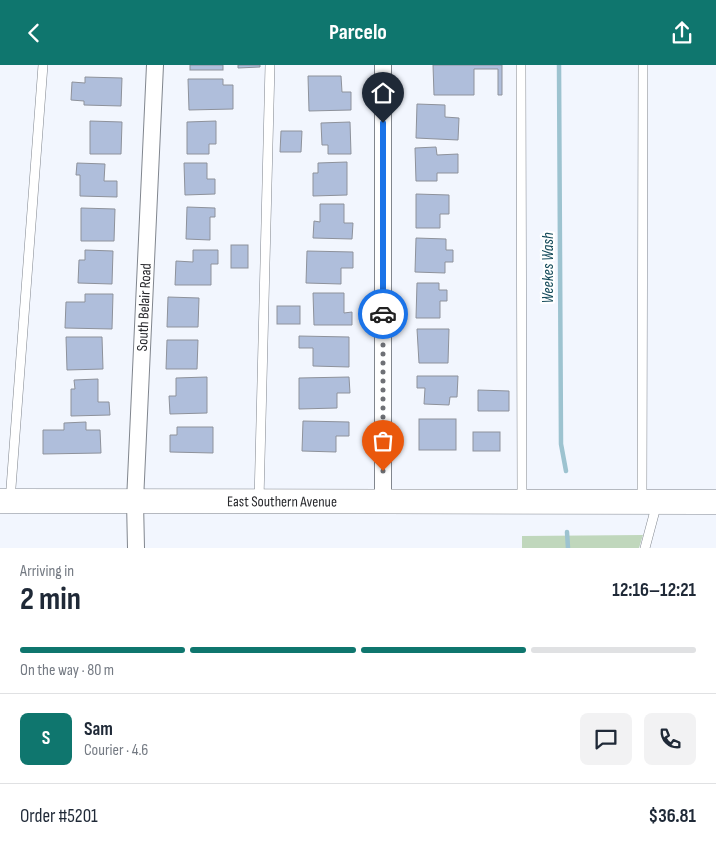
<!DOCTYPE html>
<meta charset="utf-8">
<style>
body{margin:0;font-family:"Sofia Sans Condensed",sans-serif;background:#f2f2f3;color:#1f2937;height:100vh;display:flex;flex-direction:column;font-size:19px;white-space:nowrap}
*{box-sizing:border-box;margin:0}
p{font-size:16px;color:#747a83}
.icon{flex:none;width:28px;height:28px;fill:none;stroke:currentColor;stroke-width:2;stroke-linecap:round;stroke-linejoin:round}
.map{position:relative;height:483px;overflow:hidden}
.drawer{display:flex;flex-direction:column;background:#fff;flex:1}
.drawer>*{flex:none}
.pin{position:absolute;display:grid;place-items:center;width:42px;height:42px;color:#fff;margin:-51px -21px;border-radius:50% 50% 50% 0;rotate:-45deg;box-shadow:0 0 5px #0007}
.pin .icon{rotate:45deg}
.courier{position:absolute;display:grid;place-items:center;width:50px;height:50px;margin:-25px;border:4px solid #1a73e8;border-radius:50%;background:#fff;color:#222;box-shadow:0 1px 6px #0007}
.headline em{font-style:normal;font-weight:700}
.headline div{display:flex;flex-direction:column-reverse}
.headline{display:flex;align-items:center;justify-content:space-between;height:85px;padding:0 20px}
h1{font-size:32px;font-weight:700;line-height:38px}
.bar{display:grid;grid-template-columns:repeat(4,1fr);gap:8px 5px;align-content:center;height:60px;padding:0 20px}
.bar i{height:6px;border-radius:4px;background:#e0e1e3}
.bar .active{background:#0f766e}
.bar p{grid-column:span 4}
.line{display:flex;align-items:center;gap:12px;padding:0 20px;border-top:1px solid #e0e1e3}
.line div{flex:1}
.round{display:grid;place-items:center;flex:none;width:52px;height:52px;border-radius:8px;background:#f2f2f3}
header{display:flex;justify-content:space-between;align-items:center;height:65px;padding:0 20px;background:#0f766e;color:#fff;font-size:22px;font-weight:700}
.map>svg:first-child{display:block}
.green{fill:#c0d7bc}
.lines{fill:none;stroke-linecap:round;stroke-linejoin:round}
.stream{stroke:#9dc3d0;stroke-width:4.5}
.building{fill:#afbedb;stroke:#8e929b}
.service-casing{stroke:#81868e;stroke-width:10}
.minor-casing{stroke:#81868e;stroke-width:18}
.secondary-casing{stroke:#81868e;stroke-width:25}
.service{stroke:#fff;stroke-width:9}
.minor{stroke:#fff;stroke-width:16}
.secondary{stroke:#fff;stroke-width:24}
.done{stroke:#6f7176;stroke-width:5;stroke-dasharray:0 9}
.route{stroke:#1a73e8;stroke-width:6}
.labels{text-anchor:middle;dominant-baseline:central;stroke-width:4.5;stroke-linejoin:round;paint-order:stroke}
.street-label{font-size:15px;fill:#28292d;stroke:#fff}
.water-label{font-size:16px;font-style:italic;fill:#144a59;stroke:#fff}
</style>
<header><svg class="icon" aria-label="back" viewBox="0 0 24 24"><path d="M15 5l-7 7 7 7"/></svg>Parcelo<svg class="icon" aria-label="share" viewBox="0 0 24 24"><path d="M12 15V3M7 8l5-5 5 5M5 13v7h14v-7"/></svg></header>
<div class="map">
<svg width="716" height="483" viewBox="0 0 716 483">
<rect width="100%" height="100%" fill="#f2f6fe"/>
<path class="green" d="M643 470 639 483H522V471Z"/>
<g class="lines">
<g class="stream">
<path d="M559 0 561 379 566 406"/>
<path d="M567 467 568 483"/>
</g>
</g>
<g class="building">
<rect x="190" y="0" width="33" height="5"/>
<path d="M238 0H260V2L238 3Z"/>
<path d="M433 0H502V30H498V4H474V30H434Z"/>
<path d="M308 11H341L342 27H351V45L309 46Z"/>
<path d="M85 12 122 13 121 41 84 40V36L71 35 72 17 85 18Z"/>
<path d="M188 14H223V20H233V44L189 45Z"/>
<path d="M417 39 445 40V52L459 53 458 75 416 73Z"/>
<path d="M90 56 122 57 121 89H90Z"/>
<path d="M216 56V79H209V89H187V57Z"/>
<path d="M350 57 351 89H328V80H322L321 58Z"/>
<path d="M281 66H302L301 87H280Z"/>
<path d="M436 82 437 90 458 89V108H437V116H416L415 83Z"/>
<path d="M347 97V130L313 131V108H318V98Z"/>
<path d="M77 98 105 99 104 116H117V132L80 131V110H76Z"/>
<path d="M184 98H207V114H215V129L185 130Z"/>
<path d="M416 129 449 130V149H440V163H416Z"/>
<path d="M320 139H344V158H353L352 174 313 173 314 156 320 157Z"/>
<path d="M187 142 215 143V152H210V175L186 174Z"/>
<path d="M81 143 115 144 114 176H81Z"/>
<path d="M416 173 446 174V185H453V197H445V208L415 207Z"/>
<rect x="231" y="180" width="17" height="23"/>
<path d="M85 185 113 186 112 219 78 218 79 195H85Z"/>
<path d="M193 185H218V199H211V220H175L176 196 193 197Z"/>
<path d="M307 186 353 187V203H341V219L306 218Z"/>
<path d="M417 218H439V225H447V236H440V253H416Z"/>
<path d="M313 228H344V248L352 247V260H314Z"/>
<path d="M85 229H113L112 264 65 263 66 237H85Z"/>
<path d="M168 232 199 233 198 262H167Z"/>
<rect x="277" y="241" width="23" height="18"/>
<path d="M417 264H449L448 298H419Z"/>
<path d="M299 271 349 272V302L313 301V283H299Z"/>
<path d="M66 272H102L103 304 67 305Z"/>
<path d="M167 275H198L197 304H166Z"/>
<path d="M417 311H458L457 332H450L449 340 424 339 425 323H417Z"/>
<path d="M207 312V348L170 349 169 331H176V313Z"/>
<path d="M349 312 350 328H337V343L299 344V313Z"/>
<path d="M98 314V337H109L110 350 71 351V324H75L74 315Z"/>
<path d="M478 325 509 326V346H478Z"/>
<rect x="419" y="354" width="37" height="31"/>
<path d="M303 356 349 357V371H336V387L302 386Z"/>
<path d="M86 357V365H100L101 388 43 389V365H64V358Z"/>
<path d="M177 362H213V388L170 387V370H177Z"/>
<rect x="473" y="367" width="27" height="19"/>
</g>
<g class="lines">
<defs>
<g id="service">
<path d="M521 0 522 435"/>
<path d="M259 435 270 0"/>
<path d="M10 436 43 0"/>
<path d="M642 437 643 0"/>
<path d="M645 483 657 438"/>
</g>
<g id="minor">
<path d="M383 437V0"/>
<path id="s1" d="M136 483 135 436 155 0"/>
</g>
<g id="secondary">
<path id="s2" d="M0 436 716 437"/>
</g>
</defs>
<use href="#service" class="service-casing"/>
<use href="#minor" class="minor-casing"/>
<use href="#secondary" class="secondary-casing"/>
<use href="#service" class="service"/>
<use href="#minor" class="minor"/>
<use href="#secondary" class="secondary"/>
</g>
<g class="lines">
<path class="done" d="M383 406V249"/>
<path class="route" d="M383 249V58"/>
</g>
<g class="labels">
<g class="street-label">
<text stroke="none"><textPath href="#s1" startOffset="241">South Belair Road</textPath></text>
<text stroke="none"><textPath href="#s2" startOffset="282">East Southern Avenue</textPath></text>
</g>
<g class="water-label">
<text transform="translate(548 203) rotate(-90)">Weekes Wash</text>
</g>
</g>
</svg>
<div class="pin" style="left:383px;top:406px;background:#ea580c"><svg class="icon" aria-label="bag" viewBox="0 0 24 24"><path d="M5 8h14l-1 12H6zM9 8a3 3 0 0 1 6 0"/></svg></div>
<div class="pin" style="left:383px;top:58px;background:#1f2937"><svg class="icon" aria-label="home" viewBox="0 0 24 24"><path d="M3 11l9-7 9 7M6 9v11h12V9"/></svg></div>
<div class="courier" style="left:383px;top:249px"><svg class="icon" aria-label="car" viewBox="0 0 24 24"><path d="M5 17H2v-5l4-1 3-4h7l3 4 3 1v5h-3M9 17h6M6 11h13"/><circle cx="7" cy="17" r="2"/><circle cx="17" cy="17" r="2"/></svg></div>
</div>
<section class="drawer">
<div class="headline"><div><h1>2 min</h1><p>Arriving in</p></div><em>12:16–12:21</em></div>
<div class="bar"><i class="active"></i><i class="active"></i><i class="active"></i><i></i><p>On the way · 80 m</p></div>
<div class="line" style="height:90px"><b class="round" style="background:#0f766e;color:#fff">S</b><div><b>Sam</b><p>Courier · 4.6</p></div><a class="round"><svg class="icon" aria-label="chat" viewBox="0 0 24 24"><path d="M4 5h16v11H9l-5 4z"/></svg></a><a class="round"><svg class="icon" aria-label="phone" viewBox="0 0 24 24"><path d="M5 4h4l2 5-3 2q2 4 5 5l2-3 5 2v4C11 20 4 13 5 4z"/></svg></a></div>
<div class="line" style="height:65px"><div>Order #5201</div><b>$36.81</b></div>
</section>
